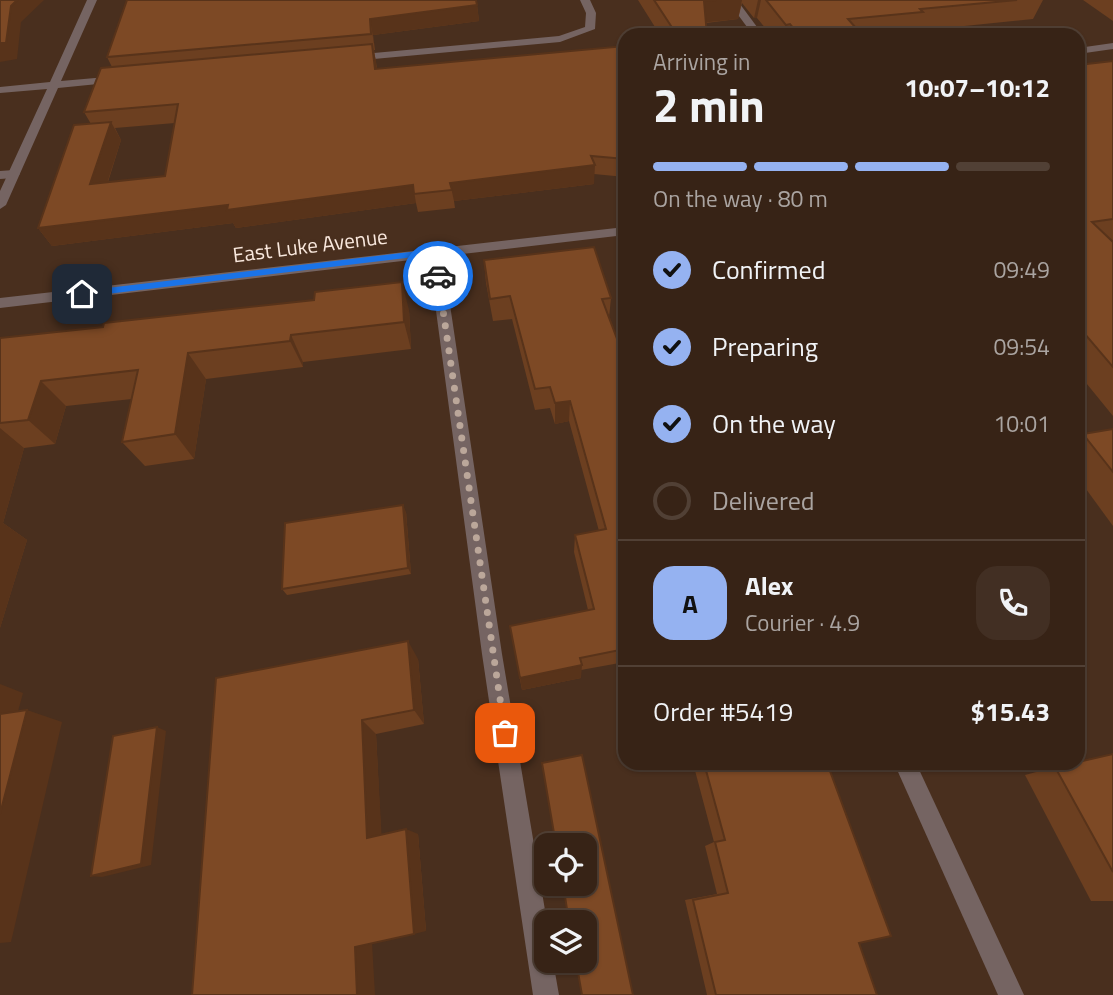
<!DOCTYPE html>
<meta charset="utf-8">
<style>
body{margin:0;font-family:"Titillium Web",sans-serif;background:#422f23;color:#f1f3f6;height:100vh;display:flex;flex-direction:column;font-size:26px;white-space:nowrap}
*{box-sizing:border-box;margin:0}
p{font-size:23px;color:#aaa4a1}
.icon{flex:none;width:38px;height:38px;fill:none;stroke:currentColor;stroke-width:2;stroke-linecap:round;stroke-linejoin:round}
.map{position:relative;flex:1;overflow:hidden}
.panel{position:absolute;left:618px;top:28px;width:467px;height:742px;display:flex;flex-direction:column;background:#372316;border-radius:21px;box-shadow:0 2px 5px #0004,0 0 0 2px #514035}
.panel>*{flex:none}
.buttons{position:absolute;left:534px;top:833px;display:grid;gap:14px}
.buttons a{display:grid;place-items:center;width:63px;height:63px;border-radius:14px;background:#372316;box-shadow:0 2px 5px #0004,0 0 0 2px #514035;font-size:35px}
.pin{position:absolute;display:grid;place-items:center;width:60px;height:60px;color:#fff;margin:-30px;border-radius:14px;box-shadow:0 4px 10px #0006}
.courier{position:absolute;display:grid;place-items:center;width:70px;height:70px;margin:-35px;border:5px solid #1a73e8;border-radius:50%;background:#fff;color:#222;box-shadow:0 2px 9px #0007}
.headline em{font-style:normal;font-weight:700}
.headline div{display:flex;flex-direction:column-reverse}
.headline{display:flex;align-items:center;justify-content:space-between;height:119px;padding:0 35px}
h1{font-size:46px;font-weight:700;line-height:52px}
.bar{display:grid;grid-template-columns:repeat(4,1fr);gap:10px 7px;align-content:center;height:84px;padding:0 35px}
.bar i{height:9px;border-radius:5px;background:#514035}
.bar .current{background:#95b2f1}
.bar p{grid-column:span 4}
.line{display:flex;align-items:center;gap:18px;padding:0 35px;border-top:2px solid #514035}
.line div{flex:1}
.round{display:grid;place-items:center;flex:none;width:74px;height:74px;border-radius:21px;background:#422f23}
ol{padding:0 35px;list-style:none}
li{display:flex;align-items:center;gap:21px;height:77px}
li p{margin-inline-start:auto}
li .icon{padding:7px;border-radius:50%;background:#95b2f1;color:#111;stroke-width:4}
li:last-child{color:#aaa4a1}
li i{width:38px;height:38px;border:4px solid #514035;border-radius:50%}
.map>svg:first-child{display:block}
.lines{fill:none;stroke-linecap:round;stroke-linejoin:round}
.service{fill:#756462;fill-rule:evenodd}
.minor{fill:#756462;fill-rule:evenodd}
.wall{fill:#6c3f20;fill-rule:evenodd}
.shaded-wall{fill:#58331a}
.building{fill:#7d4925;stroke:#58331a;stroke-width:2}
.route{fill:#1a73e8}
.done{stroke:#bba79a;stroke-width:7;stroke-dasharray:0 12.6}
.labels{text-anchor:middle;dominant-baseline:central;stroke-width:5;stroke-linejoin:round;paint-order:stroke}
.far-street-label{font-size:21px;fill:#f9e8dd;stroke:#492f1e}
</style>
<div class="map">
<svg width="1113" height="995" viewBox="0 0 1113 995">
<rect width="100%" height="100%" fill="#492f1e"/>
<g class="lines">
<g class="service">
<path d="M727 0H737L763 35H753Z"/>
<path d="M1113 43V49L1078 54V48Z"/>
<path d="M0 171 14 170 20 174 14 178 0 179Z"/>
<path d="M435 247 442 251 502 654 547 922 546 961H553L559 995H533L482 654 428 251Z"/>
</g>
<g class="minor">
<path d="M87 0H97L61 81 118 76 123 79 118 82 58 88 6 205 0 209V191L47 89 0 93V87L50 82Z"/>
<path d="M580 0H590L596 13 595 29 560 42 352 61 347 58 352 55 559 36 585 27 586 13Z"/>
<path d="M625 227V235L0 308V298Z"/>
<path d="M894 763H916L1024 995H998Z"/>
</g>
</g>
<g class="wall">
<path d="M638 0H1043L1033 19 916 31 914 35H771L757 18H754L742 3 738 19 706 23 707 35H660Z"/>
<path d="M1083 0H1113V21Z"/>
<path d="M477 5 479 21 373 35 375 50H374L377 69 625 46V177L594 174V184L454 201 455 208 418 212 416 203 236 228 233 223 52 246 38 228 91 124 84 112 112 67 107 57ZM175 123 165 176 108 182 121 140 115 128Z"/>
<path d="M1113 61V240H1112L1113 242V416L1078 373V65Z"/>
<path d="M484 260 611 298 609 318 625 360V662L581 670V678L522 690 510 626 588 610 574 552 575 535 599 531 569 421 555 424 550 408 535 410 512 319 493 321 486 283Z"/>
<path d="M409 310 411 349 303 362V367L206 379 194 459 145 466 122 442 132 399 66 406 55 444 24 448 3 523 27 540 0 628V338Z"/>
<path d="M1113 429V526L1078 478V438L1083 434Z"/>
<path d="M406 512 411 574 287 595 282 589Z"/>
<path d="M418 659 424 724 376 734 381 834H418L426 931 216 678Z"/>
<path d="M1113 754V901H1091L1025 775 1055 767Z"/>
<path d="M693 763H827L859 943 877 995H707L685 900 717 894 705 846 714 842Z"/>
</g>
<g class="shaded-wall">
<path d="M17 0H44L21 22 17 59 0 62V43L11 6Z"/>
<path d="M716 0H742L738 19 700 23 704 1Z"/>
<path d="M758 0H761L757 18H754Z"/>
<path d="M477 5 479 21 373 35 375 50 370 19Z"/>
<path d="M372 44 376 61 379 87 375 69Z"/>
<path d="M111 122 121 140 101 202 90 184Z"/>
<path d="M595 165 594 184 454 201 450 183Z"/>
<path d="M413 185 416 203 236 228 233 223 52 246 38 228 228 205Z"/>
<path d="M402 282 409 310 411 349 404 322Z"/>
<path d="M291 335 303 362V367L290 341Z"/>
<path d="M188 353 206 379 194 459 175 434Z"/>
<path d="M41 381 66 406 55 444 28 420Z"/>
<path d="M570 401 569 421 555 424V403Z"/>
<path d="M0 428 24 448 3 523 27 540 0 628Z"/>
<path d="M403 505 406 512 411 574 408 568Z"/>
<path d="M408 641 418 659 424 724 414 710Z"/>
<path d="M582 665 581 678 522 690 520 678Z"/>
<path d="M0 684 23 693 13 730 0 726Z"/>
<path d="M27 710 62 722 11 942 0 943V814Z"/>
<path d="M362 720 376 734 382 843 367 838Z"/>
<path d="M157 727 166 731 151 865 102 877 91 876Z"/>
<path d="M406 829 418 834 426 931 414 934Z"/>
<path d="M372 943 375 995H357L355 947Z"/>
</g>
<g class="building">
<path d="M0 0H17L11 6 6 43H0Z"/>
<path d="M127 0H476L477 5 370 19 371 34 107 57Z"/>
<path d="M654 0H716L704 1 707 35H677Z"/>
<path d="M766 0H1017L920 9 923 12 848 19 862 35H799L790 24 786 25Z"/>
<path d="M372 44 375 69 625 46V159L591 156 595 165 450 183 452 190 414 194 413 185 227 210 228 205 38 228 74 125 111 122 90 184 165 176 178 104 84 112 101 68Z"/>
<path d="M1113 61V219L1092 222 1113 242V367L1078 326V86L1084 85 1078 80V65Z"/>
<path d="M594 247 611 298 602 299 625 360V649L580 658 582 665 520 678 510 626 594 609 575 535 606 529 570 401 555 403 550 387 535 389 510 296 490 299 484 260Z"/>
<path d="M402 282 404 322 291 335 290 341 188 353 175 434 122 442 138 370 41 381 28 420 0 423V338L103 327 104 323 314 300 315 292Z"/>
<path d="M1113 429V472L1083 434Z"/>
<path d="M403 505 408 568 282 589 285 523Z"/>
<path d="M408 641 414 710 362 720 367 838 406 829 414 934 355 947 357 995H192L216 678Z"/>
<path d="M27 710 0 814V714Z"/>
<path d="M157 727 141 864 91 876 113 736Z"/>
<path d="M1113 754V872L1055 767 1071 763H1078V762Z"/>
<path d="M582 755 633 995H582L576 961H584V922H569L563 884H584V845H556L542 763Z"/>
<path d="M704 763H827L891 936 859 943 877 995H716L693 900 728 893 715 842 725 840Z"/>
</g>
<path class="route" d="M435 249 439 251 443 276 438 279 434 276 431 255 82 297 77 294 82 291Z"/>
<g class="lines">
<path class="done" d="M438 276 505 733"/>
</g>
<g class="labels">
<g class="far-street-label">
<text transform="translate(310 245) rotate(-7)">East Luke Avenue</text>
</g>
</g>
</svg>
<div class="buttons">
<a><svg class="icon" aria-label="locate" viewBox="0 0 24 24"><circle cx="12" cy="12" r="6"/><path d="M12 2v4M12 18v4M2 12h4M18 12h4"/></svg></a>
<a><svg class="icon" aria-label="layers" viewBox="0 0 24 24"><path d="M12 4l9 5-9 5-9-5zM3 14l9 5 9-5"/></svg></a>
</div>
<div class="pin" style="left:505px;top:733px;background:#ea580c"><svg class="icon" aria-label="bag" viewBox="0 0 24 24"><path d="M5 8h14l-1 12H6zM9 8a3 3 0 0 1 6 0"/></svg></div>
<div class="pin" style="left:82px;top:294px;background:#1f2937"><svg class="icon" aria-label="home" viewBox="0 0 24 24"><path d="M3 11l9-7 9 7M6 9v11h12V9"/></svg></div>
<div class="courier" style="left:438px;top:276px"><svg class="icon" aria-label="car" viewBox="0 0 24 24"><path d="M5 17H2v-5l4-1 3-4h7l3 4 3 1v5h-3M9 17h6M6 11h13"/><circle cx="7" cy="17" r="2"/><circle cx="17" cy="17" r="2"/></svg></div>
<section class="panel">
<div class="headline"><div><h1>2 min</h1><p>Arriving in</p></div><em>10:07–10:12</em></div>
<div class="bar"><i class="current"></i><i class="current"></i><i class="current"></i><i></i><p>On the way · 80 m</p></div>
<ol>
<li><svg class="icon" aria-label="check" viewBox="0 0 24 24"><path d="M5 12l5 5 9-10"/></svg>Confirmed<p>09:49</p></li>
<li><svg class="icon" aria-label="check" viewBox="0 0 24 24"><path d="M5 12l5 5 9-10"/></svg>Preparing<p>09:54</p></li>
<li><svg class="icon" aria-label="check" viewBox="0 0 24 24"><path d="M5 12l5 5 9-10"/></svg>On the way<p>10:01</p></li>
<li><i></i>Delivered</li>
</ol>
<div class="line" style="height:126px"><b class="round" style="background:#95b2f1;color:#111">A</b><div><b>Alex</b><p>Courier · 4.9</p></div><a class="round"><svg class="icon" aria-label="phone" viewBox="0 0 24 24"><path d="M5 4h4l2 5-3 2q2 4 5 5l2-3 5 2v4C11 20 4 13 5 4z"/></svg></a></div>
<div class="line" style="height:91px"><div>Order #5419</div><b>$15.43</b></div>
</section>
</div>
